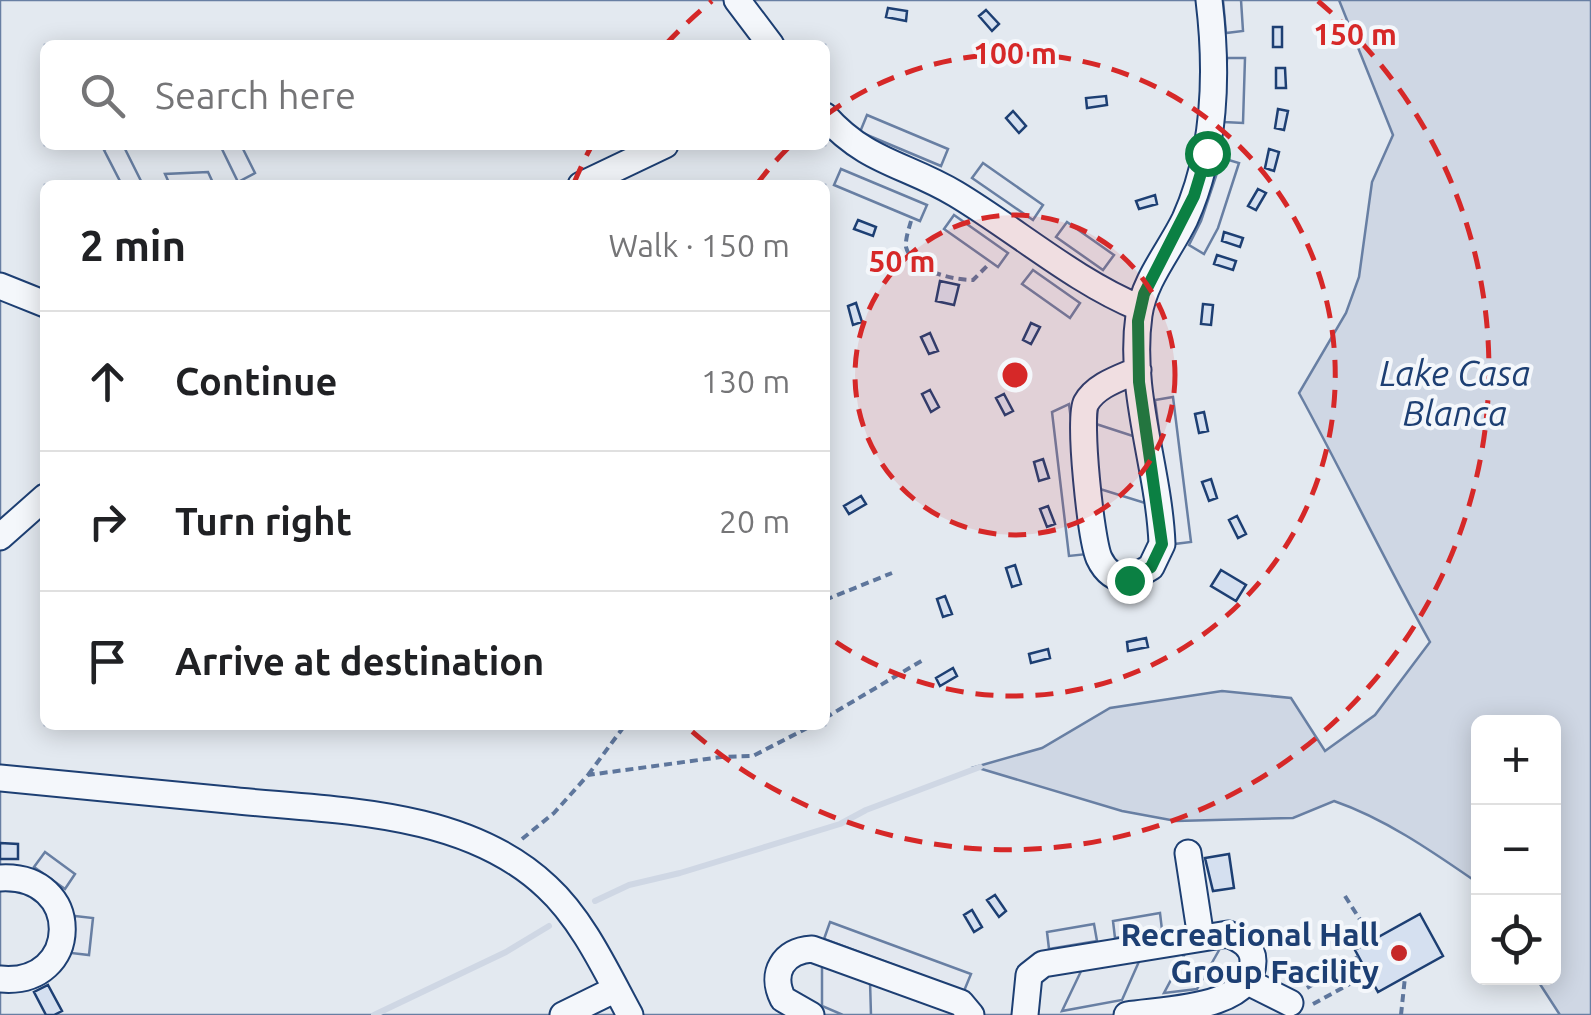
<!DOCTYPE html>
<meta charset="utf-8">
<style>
body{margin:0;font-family:Ubuntu,sans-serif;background:#f6f6f6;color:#202124}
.controls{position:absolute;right:30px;bottom:30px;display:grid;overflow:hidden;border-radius:15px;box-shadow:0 5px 25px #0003}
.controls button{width:90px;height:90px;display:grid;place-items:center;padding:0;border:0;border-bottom:2px solid #e0e0e0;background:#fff;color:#202124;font:50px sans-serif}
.stop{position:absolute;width:30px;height:30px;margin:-22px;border:8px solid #0b8043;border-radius:50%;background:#fff}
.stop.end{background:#0b8043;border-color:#fff;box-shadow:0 2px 10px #0008}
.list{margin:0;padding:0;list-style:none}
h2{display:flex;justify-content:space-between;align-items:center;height:130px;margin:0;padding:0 40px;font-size:42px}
h2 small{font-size:32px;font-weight:400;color:#757577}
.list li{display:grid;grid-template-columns:65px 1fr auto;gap:30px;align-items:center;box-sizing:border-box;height:140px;padding:0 40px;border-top:2px solid #e0e0e0}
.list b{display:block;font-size:38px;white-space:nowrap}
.list em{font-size:32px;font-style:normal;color:#757577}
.icon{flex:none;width:55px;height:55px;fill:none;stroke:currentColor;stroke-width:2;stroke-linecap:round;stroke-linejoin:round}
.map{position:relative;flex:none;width:1591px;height:1015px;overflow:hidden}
.search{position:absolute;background:#fff;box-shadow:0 5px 25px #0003;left:40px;top:40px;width:790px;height:110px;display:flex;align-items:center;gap:25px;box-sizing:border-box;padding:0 35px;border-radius:15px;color:#757577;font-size:38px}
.panel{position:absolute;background:#fff;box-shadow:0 5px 25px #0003;left:40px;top:180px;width:790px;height:550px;border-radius:15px}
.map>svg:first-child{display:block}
</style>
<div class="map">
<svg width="1591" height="1015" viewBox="0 0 1591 1015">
<rect width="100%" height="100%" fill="#f4f7fb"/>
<path fill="#e3e9f0" stroke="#687fa3" stroke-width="2.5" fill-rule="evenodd" d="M0,0h1591v1015h-1591zM45,45h780v100h-780zM45,185h780v540h-780zM1478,722h76v256h-76z"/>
<path fill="#e3e8f0" stroke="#687fa3" stroke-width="2.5" d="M1223,0h18l2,31 -17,2z
M1227,58h18l-2,65 -19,-1z
M867,115l81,34 -7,17 -81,-34z
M114,145h9l20,40h-21l-18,-35z
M220,145h21l14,28 -17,9z
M1222,158l17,5 -21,65 -14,26 -15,-9 12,-24z
M983,163l60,42 -10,15 -61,-42z
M841,169l86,36 -7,16 -86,-36z
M208,172l6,13h-44l-5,-11z
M954,215l54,38 -10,14 -54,-38z
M1067,222l47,33 -11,15 -47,-33z
M1033,270l47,33 -10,15 -48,-34z
M1173,397l18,145 -17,2 -19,-144z
M1069,404l19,150 -19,2 -17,-144z
M1093,423l43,14 9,66 -45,-14z
M45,852l30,22 -10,15 -31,-22z
M1160,913l2,17 -47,8 -2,-17z
M75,916l18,2 -4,37 -18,-2z
M830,922l141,52 -7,17 -140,-52z
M1094,924l3,17 -48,8 -2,-17z
M1222,945l-25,44 -33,4 23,-43z
M1141,957l-19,43 -60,11 21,-44z
M822,961l48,20 1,34h-28l-21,-9z"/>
<path fill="#cfd7e4" stroke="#687fa3" stroke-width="2.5" d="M1339,0h252v1015h-31l-24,-37h18v-256h-76v161c-45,-31 -92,-64 -144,-82l-41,17 -117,3 -54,-10 -147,-44 67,-19 68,-40 112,-17 69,7 34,53 50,-36 55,-73c-46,-82 -86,-167 -131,-249l47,-80 13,-36 13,-95 21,-47z"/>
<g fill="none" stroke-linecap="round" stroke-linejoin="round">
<path stroke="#cfd7e4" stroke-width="6" d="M595,901l34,-16 51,-12 160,-49 26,-14 114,-43
M374,1015l132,-63 43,-26"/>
</g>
<path fill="#d5e0f0" stroke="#1d3f73" stroke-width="2.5" d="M888,8l19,3 -1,10 -20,-4z
M986,10l13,14 -7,7 -13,-15z
M1273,27h9v20h-9z
M1276,68h9l1,20h-10z
M1106,96l1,9 -20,3 -1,-10z
M1278,109l10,2 -4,19 -9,-2z
M1013,111l13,15 -7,7 -13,-15z
M1269,149l10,3 -5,19 -9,-3z
M1258,189l8,4 -10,17 -8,-4z
M1155,195l2,9 -18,5 -3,-8z
M858,220l18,7 -3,9 -19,-7z
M1224,232l19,6 -3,9 -18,-6z
M1217,255l19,6 -3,9 -19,-6z
M940,281l19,4 -5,20 -18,-4z
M856,303l6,19 -9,3 -5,-19z
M1203,304l10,1 -2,20 -10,-1z
M1031,323l9,4 -9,17 -8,-4z
M930,333l8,18 -9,3 -8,-17z
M930,390l9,17 -8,5 -9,-18z
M1004,394l9,17 -8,4 -9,-17z
M1204,412l4,19 -9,2 -4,-19z
M1043,459l6,19 -10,3 -5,-19z
M1211,479l6,19 -8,3 -7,-19z
M861,496l5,8 -17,10 -5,-8z
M1048,506l7,18 -8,3 -7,-18z
M1237,516l9,18 -8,4 -9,-18z
M1015,565l6,19 -9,3 -6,-19z
M1221,570l25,15 -10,16 -25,-15z
M945,596l7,18 -9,3 -6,-18z
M1146,638l2,9 -20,4 -1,-9z
M1048,649l2,9 -19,5 -2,-9z
M953,668l4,8 -17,10 -4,-8z
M0,843l18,1v15h-18z
M1229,854l5,34 -21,3 -8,-33z
M995,895l11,16 -7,6 -12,-17z
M972,910l10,17 -8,5 -10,-17z
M1420,914l23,42 -65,36 -23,-42z
M48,985l14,26 -8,4h-8l-12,-23z"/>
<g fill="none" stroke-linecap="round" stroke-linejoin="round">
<g stroke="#1d3f73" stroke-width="29">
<path id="minor" d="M737,0l34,45
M825,116c42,47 81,48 131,78 60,36 120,88 184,114
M581,185l84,-40
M0,286l45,18
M1138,370c-18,8 -42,15 -52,33 -8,15 5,137 13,155 6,13 16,21 30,22l22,-13 11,-23c-3,-76 -34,-152 -23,-229 5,-35 31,-65 46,-96 31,-69 33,-145 24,-219
M0,537l45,-40
M0,778c76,7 152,15 228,22 106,11 237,9 319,87 36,33 60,86 83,128
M1188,853l13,85
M0,878c84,-5 82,109 0,101
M1246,981l44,22
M563,1015l53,-26
M811,1015l-28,-16c-13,-26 0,-48 29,-50l149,54 10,12
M1025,1015l4,-40 14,-11 185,-30c12,5 25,12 25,27 0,49 -91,48 -126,54"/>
</g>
<path stroke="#5e769c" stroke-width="4" stroke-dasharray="8 5" stroke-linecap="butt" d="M911,221c-2,7 -6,19 -5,26 6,24 47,33 67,33l14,-14
M825,600l67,-27
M825,718l98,-58
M588,775l37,-50
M522,839l32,-26 34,-38 133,-18 32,-1 60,-31
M1345,896l28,44
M1307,988l51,-31
M1313,1004l55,-30
M1401,1015l4,-38"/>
<use href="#minor" stroke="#f4f7fb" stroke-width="25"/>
</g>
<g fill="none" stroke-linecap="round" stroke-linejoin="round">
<path stroke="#0b8043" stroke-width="12" d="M1129,580l22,-13 11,-23 -23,-162 -1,-61 6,-27 50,-98 13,-43"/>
</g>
<circle cx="1015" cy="375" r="160" fill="#d62828" fill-opacity=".12"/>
<g fill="none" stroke="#d62828" stroke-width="5" stroke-dasharray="18 12">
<circle cx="1015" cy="375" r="160"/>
<path d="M757 184A321 321 0 0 1 790 146M826 115A321 321 0 1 1 826 635"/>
<path d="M574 183A481 481 0 0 1 592 145M666 44A481 481 0 0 1 712 1M1318 1A481 481 0 1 1 687 727"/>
</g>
<circle fill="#c62828" stroke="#f4f7fb" stroke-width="4" cx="1399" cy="953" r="10"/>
<g text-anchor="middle" stroke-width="8" stroke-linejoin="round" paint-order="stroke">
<g font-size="32" font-weight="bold" fill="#1d3f73" stroke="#f4f7fb" text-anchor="end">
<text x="1379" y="946">Recreational Hall<tspan x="1379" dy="37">Group Facility</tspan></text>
</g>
<g font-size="35" font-style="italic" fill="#1d3f73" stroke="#f4f7fb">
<text x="1455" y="386">Lake Casa<tspan x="1455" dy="40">Blanca</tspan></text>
</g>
</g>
<circle cx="1015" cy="375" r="15" fill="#d62828" stroke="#f4f7fb" stroke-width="5"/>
<g font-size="30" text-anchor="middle" font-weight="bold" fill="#d62828" stroke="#f4f7fb" stroke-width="8" stroke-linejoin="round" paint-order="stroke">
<text x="1355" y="45">150 m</text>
<text x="1015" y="64">100 m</text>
<text x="902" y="272">50 m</text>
</g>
</svg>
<div class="controls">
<button>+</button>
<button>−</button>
<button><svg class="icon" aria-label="locate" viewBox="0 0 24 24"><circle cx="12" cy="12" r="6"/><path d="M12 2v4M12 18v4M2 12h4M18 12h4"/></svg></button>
</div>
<div class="stop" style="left:1207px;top:153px"></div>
<div class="stop end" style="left:1129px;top:580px"></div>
<div class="search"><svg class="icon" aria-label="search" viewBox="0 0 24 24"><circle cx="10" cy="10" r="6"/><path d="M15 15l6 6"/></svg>Search here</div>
<section class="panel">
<h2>2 min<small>Walk · 150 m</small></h2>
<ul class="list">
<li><svg class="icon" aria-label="ahead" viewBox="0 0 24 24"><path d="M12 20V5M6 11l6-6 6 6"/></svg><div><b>Continue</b></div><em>130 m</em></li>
<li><svg class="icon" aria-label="right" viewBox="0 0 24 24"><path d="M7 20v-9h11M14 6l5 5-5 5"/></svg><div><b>Turn right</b></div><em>20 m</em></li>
<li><svg class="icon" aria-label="arrive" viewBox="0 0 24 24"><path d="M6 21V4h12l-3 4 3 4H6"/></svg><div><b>Arrive at destination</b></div></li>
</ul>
</section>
</div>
